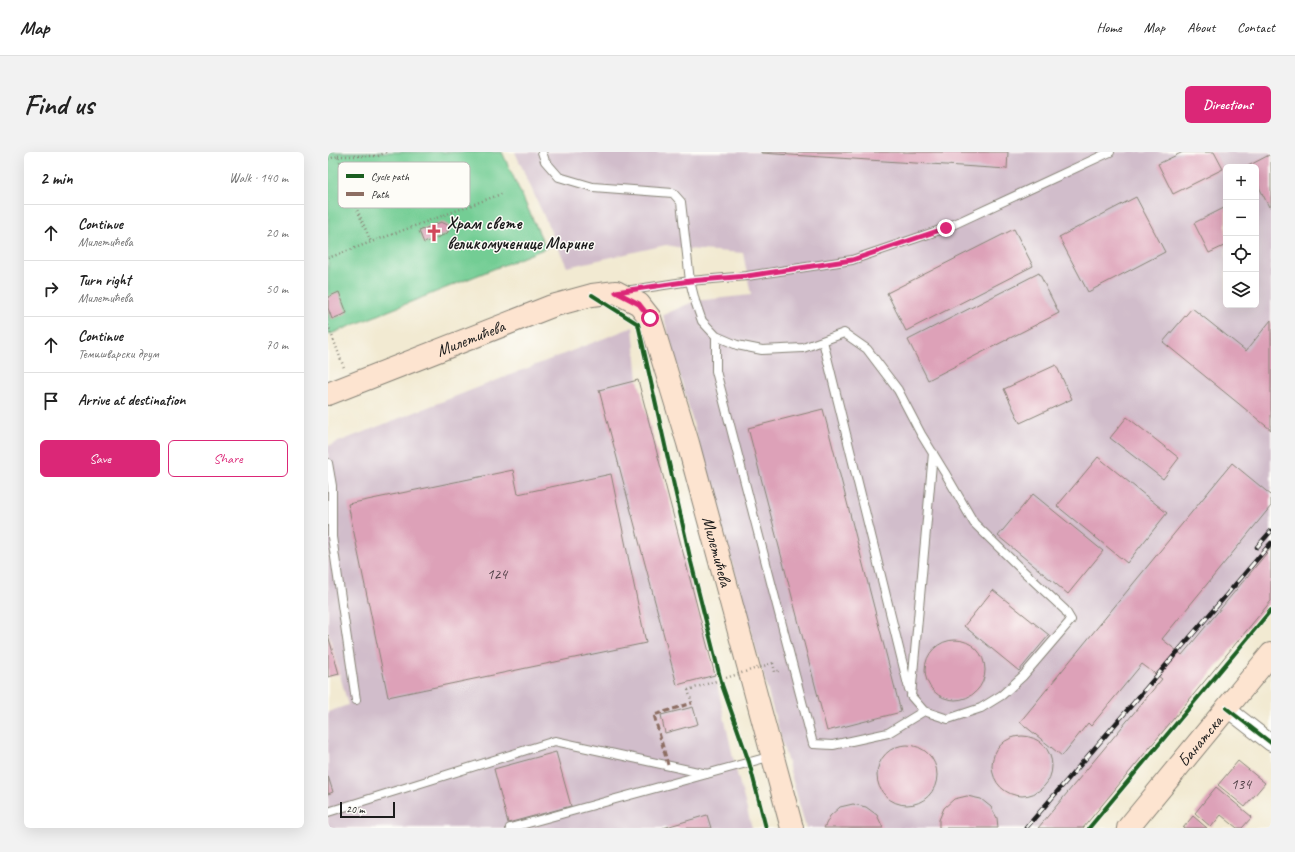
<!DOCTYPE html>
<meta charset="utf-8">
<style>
body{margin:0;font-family:Caveat,sans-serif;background:#f2f2f2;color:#222}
.controls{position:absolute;right:12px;top:12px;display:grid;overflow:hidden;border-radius:6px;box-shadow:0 4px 16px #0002}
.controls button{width:36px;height:36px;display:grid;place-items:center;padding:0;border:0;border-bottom:1px solid #e0e0e0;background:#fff;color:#222;font:20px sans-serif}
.scale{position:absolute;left:12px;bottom:10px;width:55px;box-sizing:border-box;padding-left:4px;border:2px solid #1c1c1c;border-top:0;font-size:11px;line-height:14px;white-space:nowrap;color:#1c1c1c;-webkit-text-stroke:3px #fdfcf7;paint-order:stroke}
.stop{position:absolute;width:12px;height:12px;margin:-9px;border:3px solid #db2777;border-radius:50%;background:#fff}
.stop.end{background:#db2777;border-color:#fff;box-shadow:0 1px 4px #0008}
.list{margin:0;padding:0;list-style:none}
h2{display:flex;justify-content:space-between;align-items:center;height:52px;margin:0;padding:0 16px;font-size:17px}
h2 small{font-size:13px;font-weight:400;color:#767676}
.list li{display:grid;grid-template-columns:26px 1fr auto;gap:12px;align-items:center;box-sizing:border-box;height:56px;padding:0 16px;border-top:1px solid #e0e0e0}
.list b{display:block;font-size:15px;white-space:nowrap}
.list p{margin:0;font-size:13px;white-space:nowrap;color:#767676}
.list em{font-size:13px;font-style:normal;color:#767676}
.actions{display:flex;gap:8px;padding:12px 16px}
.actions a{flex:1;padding:9px 0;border:1px solid #db2777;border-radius:6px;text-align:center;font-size:14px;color:#db2777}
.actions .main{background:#db2777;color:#fff}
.icon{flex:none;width:22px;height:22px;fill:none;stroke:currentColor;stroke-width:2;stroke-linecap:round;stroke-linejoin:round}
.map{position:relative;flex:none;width:943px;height:676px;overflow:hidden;border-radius:6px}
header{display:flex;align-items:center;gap:24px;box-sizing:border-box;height:56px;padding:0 20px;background:#fff;border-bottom:1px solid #e0e0e0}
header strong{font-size:19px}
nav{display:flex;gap:22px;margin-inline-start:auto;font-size:14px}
.intro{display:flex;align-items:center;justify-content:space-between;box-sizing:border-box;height:96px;padding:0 24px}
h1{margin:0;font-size:28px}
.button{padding:10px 18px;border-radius:6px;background:#db2777;color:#fff;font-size:14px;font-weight:700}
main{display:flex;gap:24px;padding:0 24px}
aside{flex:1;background:#fff;border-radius:6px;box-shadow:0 4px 16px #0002}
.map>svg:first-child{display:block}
</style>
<header>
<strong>Map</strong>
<nav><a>Home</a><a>Map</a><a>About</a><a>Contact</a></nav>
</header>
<div class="intro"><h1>Find us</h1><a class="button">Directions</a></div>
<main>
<aside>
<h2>2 min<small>Walk · 140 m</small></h2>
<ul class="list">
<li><svg class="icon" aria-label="ahead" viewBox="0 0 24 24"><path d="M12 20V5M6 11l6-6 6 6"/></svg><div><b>Continue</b><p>Милетићева</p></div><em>20 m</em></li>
<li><svg class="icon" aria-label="right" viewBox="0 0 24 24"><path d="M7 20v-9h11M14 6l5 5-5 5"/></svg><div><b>Turn right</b><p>Милетићева</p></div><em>50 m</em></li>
<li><svg class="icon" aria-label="ahead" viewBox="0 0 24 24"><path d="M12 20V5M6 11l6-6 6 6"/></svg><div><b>Continue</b><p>Темишварски друм</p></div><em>70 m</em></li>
<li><svg class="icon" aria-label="arrive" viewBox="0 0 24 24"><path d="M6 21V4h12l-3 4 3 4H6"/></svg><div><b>Arrive at destination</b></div></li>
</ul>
<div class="actions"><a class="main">Save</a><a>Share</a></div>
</aside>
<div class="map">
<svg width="943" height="676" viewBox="0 0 943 676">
<rect width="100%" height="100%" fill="#fdfcf7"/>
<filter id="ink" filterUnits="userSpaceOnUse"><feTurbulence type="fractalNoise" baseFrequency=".025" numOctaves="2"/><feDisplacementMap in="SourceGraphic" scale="8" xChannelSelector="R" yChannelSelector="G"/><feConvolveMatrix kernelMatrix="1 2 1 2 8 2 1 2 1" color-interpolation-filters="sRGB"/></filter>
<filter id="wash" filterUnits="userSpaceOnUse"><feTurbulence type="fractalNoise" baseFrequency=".012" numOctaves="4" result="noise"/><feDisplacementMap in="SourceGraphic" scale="16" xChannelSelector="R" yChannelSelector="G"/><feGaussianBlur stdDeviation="0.9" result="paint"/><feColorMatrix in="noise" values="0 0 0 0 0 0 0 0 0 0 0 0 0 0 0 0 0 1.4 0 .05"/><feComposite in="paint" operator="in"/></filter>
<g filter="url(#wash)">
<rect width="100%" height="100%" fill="#f2ead2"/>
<path fill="#d1bdcb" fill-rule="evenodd" d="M187,0h756v449l-188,227h-277l-143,-513 32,-14 56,-6 -8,-42 -56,-4 -21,-4 -99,22zM898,15h30v138h-30z
M305,175l5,53 77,295 20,91 17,62h-424v-116l20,-7 -20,-74v-185z"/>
<path fill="#73cd94" stroke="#487458" d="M0,0h174l44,96 -218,87z"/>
<g id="blocks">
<path fill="#dda1b8" d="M433,0h247l-1,17 -246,-16z
M855,0h31l9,17 -50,25 -15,-30z
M943,2v52l-2,1 -13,-26v-14h-7l-1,-1z
M808,45l29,55 -77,40 -29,-55z
M898,55v38l-17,8 -15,-30z
M113,70l7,3 1,3 -1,4 -2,2 -22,9 -5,-12z
M686,77l19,37 -127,65 -19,-38z
M711,121l20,40 -131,67 -20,-40z
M11,140l8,21 -15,6 -4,-11v-11z
M864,156l54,43 25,-31v110l-108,-88z
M728,213l16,34 -52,24 -16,-34z
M310,228l77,295 -38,10 -78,-295z
M495,257l78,303 -74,19 -79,-303z
M799,265l52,41 -16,21 -53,-41z
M770,305l69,56 -40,50 -70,-57z
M904,311l39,32v11l-109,133 20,16 89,-107v53l-188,227h-45l124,-149 -20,-15 -51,62 -3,-3 -26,33 -42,-34z
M185,318l5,24 93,-20 35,169 -258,54 -40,-193z
M705,342l70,57 -35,43 -70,-58z
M665,438l56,45 -30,36 -55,-45z
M0,483l11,39 -11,3z
M597 518a30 30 0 1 1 60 0a30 30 0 1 1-60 0Z
M365,555l5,17 -33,9 -4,-18z
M664 614a30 30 0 1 1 60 0a30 30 0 1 1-60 0Z
M549 623a30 30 0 1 1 60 0a30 30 0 1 1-60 0Z
M228,600l15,54 -63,17 -14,-54z
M910,609l27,22 -20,24 -27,-22z
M0,624l5,16 -5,2z
M888,635l36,30 -10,11h-5l-16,-13 -10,12 -16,-14z
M639,644l14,3 10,8 6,11 1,10h-59v-8l5,-12 10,-9z
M525,652l13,3 11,8 6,13h-59l6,-12 10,-9z
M379,663l4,13h-48z
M865,664l14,12h-24z"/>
</g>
</g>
<g filter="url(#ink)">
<use href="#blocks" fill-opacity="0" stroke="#878377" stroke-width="1"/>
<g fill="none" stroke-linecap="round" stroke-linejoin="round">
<g stroke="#878377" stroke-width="10">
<path id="service" d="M214,0l3,9 14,16 34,10 80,6 8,9 9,79 5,20 7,20 14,15 21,9 25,5 41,-2 41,-15 23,16 31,41 23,44 24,39 29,50 48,47 43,40 6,10 -48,56 -21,19 -21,13 -33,11 -24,-8 -13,-15 22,-243
M297,139l65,-10 57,-5 105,-16 94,-32 164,-76
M388,184v35l97,373 20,1 55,-12 36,-22
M495,189l86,348
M0,311l4,23v51l24,163
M0,660l227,-71 152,33
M182,676l262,-72"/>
</g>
<g stroke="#878377" stroke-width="18">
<path id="minor" d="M898,556l45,35"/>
</g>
<g stroke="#878377" stroke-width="24">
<g id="secondary">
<path id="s1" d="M0,242l224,-88 40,-11 24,-3 23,12 11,14 38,125 104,385"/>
<path id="s2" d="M800,676l143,-174"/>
</g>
</g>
<path stroke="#878377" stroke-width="2.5" stroke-dasharray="1 3" stroke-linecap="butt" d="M10,4h40l9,-4
M0,7l10,-3 12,37 21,49
M0,106l176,-65
M0,173l16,43
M445,511l2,9 6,-2
M360,538l4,13"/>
<use href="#service" stroke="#fff" stroke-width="8"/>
<use href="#minor" stroke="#fff" stroke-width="16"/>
<use href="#secondary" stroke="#fde4d0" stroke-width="22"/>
<g stroke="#1c1c1c" stroke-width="4.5">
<path id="rail" d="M929,395l14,-16
M698,676l245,-285"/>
</g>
<use href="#rail" stroke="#fdfcf7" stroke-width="3" stroke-dasharray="9" stroke-linecap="butt"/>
<path stroke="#878377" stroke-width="2.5" stroke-dasharray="1 3" stroke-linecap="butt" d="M360,538l85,-27"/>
<path stroke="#8d6e63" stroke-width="3" stroke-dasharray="6 3" stroke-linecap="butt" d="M340,613l-14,-50 38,-12"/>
<g stroke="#fdfcf7" stroke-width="6">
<path id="cycleway" d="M264,143l46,29 53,238 31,123 27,77 17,66
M898,556l45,35
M761,676l182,-218"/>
</g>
<use href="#cycleway" stroke="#1b5e20" stroke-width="4"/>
</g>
</g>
<g fill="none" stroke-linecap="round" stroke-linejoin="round" filter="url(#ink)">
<path stroke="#db2777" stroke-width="5" d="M322,166l-11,-14 -23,-12 74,-11 57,-5 105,-16 94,-32"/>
</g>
<defs>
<g id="church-bare" transform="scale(1.38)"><path d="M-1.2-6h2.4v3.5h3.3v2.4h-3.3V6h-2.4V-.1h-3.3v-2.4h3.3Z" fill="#d1495b" stroke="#fdfcf7" stroke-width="2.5" paint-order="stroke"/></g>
</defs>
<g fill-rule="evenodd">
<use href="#church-bare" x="106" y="81"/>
</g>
<g text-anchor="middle" stroke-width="3" stroke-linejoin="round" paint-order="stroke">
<g font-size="15" fill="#4c3d43">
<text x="169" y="427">124</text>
<text x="913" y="637">134</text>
</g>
<g font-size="17" font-weight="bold" fill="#1c1c1c" stroke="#fdfcf7" text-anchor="start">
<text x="119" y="77">Храм свете<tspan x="119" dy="20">великомученице Марине</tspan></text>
</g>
<g font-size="17" fill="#1c1c1c" stroke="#fdfcf7">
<text dy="6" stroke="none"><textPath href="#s1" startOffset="153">Милетићева</textPath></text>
<text dy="6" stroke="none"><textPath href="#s1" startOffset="593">Милетићева</textPath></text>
<text dy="6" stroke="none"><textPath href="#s2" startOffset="113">Банатска</textPath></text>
</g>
</g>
<rect x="10" y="10" width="132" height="46" rx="6" fill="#fdfcf7" stroke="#bab9b5" stroke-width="1"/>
<rect x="18" y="22" width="18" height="4" fill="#1b5e20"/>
<rect x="18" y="40" width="18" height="4" fill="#8d6e63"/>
<g font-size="11" fill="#1c1c1c">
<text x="43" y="28">Cycle path</text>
<text x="43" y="46">Path</text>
</g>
</svg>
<div class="controls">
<button>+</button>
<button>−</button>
<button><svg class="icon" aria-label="locate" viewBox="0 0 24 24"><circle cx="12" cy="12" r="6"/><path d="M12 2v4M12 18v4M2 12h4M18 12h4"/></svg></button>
<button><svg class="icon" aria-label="layers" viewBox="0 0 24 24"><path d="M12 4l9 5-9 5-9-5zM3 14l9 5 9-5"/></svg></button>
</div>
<div class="scale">20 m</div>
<div class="stop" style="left:322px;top:166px"></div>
<div class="stop end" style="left:618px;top:76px"></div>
</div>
</main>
